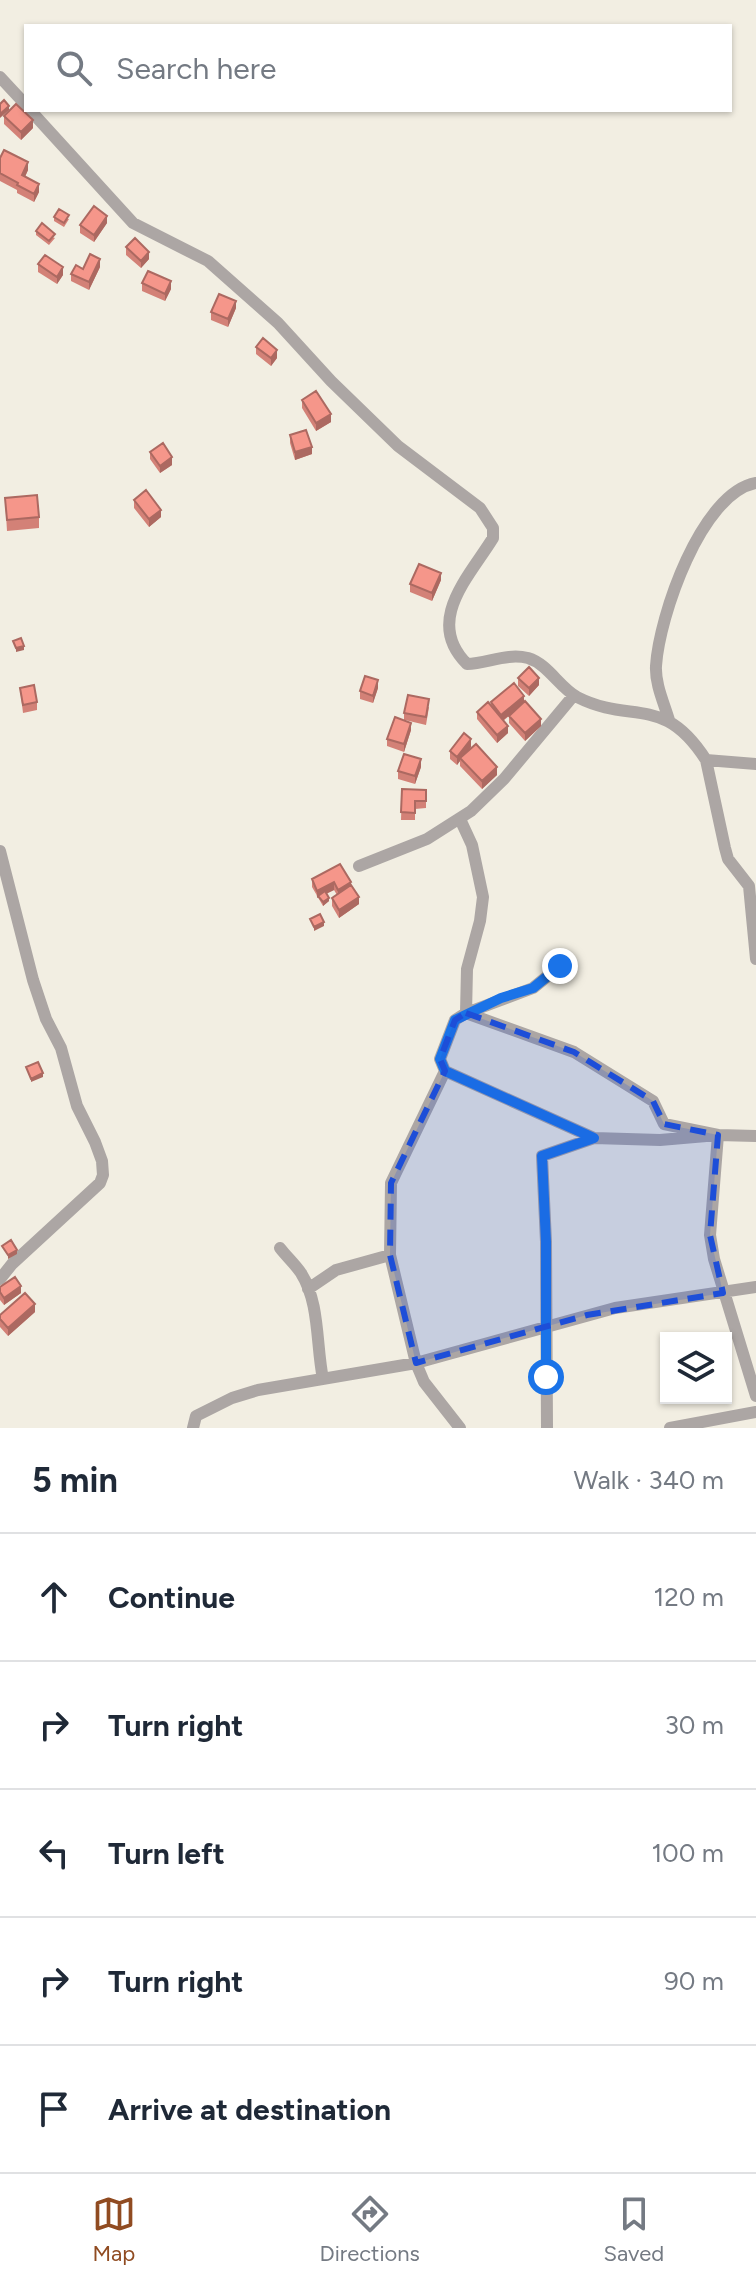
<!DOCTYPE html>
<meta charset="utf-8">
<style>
body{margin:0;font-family:Figtree,sans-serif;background:#f6f6f7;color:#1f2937}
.controls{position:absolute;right:24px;bottom:24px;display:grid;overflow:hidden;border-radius:0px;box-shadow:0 2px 6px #0004}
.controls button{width:72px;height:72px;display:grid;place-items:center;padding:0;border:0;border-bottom:2px solid #e0e1e3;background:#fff;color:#1f2937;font:40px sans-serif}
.stop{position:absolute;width:24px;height:24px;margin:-18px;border:6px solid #1a73e8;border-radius:50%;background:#fff}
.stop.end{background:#1a73e8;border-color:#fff;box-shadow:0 2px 8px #0008}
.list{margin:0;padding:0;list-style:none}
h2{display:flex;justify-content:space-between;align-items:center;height:104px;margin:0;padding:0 32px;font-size:34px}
h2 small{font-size:26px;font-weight:400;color:#747a83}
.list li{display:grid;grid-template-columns:52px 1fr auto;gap:24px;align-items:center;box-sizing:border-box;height:128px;padding:0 32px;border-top:2px solid #e0e1e3}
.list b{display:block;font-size:30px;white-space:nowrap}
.list em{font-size:26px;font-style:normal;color:#747a83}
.icon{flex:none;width:44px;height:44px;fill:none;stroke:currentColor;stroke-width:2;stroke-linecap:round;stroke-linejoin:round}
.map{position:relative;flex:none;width:756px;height:1428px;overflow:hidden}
.search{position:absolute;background:#fff;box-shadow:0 2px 6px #0004;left:24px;right:24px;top:24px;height:88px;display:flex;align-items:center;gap:20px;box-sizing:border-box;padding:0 28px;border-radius:0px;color:#747a83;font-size:30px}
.sheet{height:744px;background:#fff}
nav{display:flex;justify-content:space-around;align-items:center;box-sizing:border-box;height:112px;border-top:2px solid #e0e1e3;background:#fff;font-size:22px;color:#747a83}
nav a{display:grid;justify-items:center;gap:4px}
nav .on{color:#904b21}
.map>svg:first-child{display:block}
</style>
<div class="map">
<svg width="756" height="1428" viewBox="0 0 756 1428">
<rect width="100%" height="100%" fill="#f2eee2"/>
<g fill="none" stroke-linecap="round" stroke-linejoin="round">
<path stroke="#aca6a4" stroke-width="12" d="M0,77l26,28
M30,110l103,113 75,38 70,62 53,58 67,65 82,62 13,20v10c-24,39 -69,83 -26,126 21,-1 40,-11 61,-6 20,6 31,29 49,39 55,28 86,-4 129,63l19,88 3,11 21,27 7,73
M669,720c-5,-17 -14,-36 -13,-54 3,-49 45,-173 100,-183
M706,760l50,4
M460,819l12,26 11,52 -3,24 -13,48 -1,44 -11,7 -15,39 5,12 -54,112 -1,72 26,108 8,19 36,46
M0,851l33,129 13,39 15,29 16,58 18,36 7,19 1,14 -3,8 -88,81 -12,15
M359,866l68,-27 44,-28 33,-32 70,-84
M466,1013l108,39 79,49 11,23 54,11 -8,100 4,24 42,137
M466,1013l67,-25 27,-22
M445,1071l149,67 66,2 58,-5 38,1
M280,1248c6,8 15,16 21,25 19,30 15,72 22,106
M308,1289l28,-19 54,-15
M193,1428l3,-12 36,-18 26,-8 158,-27 199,-55 141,-21
M547,1428l-1,-186 -4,-86 52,-18
M670,1428l86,-16"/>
</g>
<path fill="#d38177" d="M4,116l29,12 -12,12 -17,-16z
M0,158l28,12 -3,7 14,15 -5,10 -17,-9v-3l-17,-9z
M54,217l15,2 -5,8 -10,-6z
M107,223l-13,19 -14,-9v-8z
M36,231l19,7 -6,7 -13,-10z
M126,247l23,12 -8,9 -15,-13z
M38,264l25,11 -6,9 -19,-12z
M100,267l-11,23 -18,-9v-7l12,-5z
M142,283l29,6 -6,12 -23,-10z
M236,308l-8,19 -17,-7v-8z
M256,347l21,11 -6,8 -15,-12z
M302,400l29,22 -15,9 -14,-23z
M290,435l22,19 -17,6 -5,-17z
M150,452l22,13 -12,8 -10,-14z
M5,498l34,19v11l-32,3z
M134,500l27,17 -12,10 -15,-19z
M441,580l-9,21 -22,-9v-8z
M518,678l21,7 -10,11 -11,-10z
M20,688l17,14v8l-14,3z
M378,688l-5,15 -13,-4v-8z
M491,702h33l17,24 -16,15 -16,-18v-7l-6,5 5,12 -11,10 -20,-24v-7l14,-6z
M429,707l-3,18 -21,-5 6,10 -7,22 -17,-6v-7l17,-19v-7z
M471,747l-3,4 29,24 -15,14 -22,-23v-5l-3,4 -7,-6v-8z
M421,767l-6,17 -17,-5v-8z
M402,789l24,1v18l-11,1v11h-14z
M312,879l39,6 8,19 -20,14 -7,-12v-8l5,-3 -3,-5 -8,4 3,7 -6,5 -11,-19z
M0,1287l21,6 -17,12 -4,-5z
M35,1312l-27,24 -8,-9v-12z"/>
<path fill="#ac6961" d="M9,106v4l-9,8v-4z
M33,120v8l-12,12v-8z
M28,162v8l-6,13v-8z
M39,184v8l-5,10v-8z
M107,216v7l-13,19v-7z
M149,252v7l-8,9v-7z
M100,259v8l-11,23v-8z
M63,267v8l-6,9v-7z
M171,281v8l-6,12v-7z
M236,301v7l-8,19v-8z
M277,350v8l-6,8v-8z
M331,414v8l-15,9v-8z
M312,447v7l-17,6v-8z
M172,457v8l-12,8v-7z
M161,510v7l-12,10v-8z
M441,573v7l-9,21v-8z
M24,646v4l-8,2v-4z
M539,678v7l-10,11v-8z
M378,680v8l-5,15v-7z
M524,696v7l-23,19v-7z
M541,719v7l-16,15v-8z
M411,723v7l-7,22v-8z
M508,726v7l-11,10v-8z
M471,739v8l-9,12 -2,-1v3l-3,4v-8z
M421,759v8l-6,17v-8z
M497,767v8l-15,14v-8z
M334,882v8l-17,8v-7z
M351,882v8l-13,8v-8z
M359,897v7l-20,14v-8z
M329,898v3l-6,5v-4z
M324,922v4l-10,5v-4z
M43,1073v4l-12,5v-3z
M17,1250v4l-9,5v-4z
M21,1286v7l-17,12v-7z
M35,1304v8l-27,24v-8z"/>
<path fill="#f5968a" stroke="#ac6961" stroke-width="2" d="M4,100l5,6 -9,8v-10z
M16,104l17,16 -12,12 -17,-16z
M4,150l24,12 -6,13 17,9 -5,10 -17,-9 1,-2 -18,-10v-15z
M94,206l13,10 -13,19 -14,-10z
M59,209l10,6 -5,8 -10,-6z
M42,223l13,11 -6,7 -13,-10z
M135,238l14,14 -8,9 -15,-14z
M90,254l10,5 -11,23 -18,-8 5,-9 7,4z
M45,255l18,12 -6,10 -19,-13z
M148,271l23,10 -6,13 -23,-11z
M219,294l17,7 -8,18 -17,-7z
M263,338l14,12 -6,8 -15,-11z
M316,391l15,23 -15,9 -14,-23z
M306,430l6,17 -17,5 -5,-17z
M163,443l9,14 -12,9 -10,-14z
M146,490l15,20 -12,9 -15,-19z
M37,495l2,22 -32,3 -2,-22z
M419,564l22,9 -9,20 -22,-9z
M21,638l3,8 -8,2 -3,-7z
M529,667l10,11 -10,10 -11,-10z
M365,676l13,4 -5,16 -13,-5z
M514,683l10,13 -23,19 -10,-13z
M34,685l3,17 -14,3 -3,-17z
M408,695l21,4 -3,18 -22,-4z
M525,701l16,18 -16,14 -16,-17z
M488,702l20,24 -11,9 -20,-23z
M395,717l16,6 -7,21 -17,-5z
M464,733l7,6 -14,18 -7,-6z
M476,744l21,23 -15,14 -22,-23z
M404,754l17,5 -6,17 -17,-5z
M402,789l24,1v11h-11v12l-14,-1z
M340,864l11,18 -13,8 -4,-8 -17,9 -5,-12z
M351,885l8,12 -20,13 -7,-12z
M325,891l4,7 -6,4 -5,-6z
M320,914l4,8 -10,5 -4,-8z
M38,1062l5,11 -12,6 -5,-12z
M11,1240l6,10 -9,5 -6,-9z
M15,1277l6,9 -17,12 -4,-6v-5z
M25,1293l10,11 -27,24 -8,-9v-4z"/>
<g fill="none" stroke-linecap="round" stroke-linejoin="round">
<path stroke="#1a73e8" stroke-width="10" d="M546,1377v-135l-4,-86 52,-18 -149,-67 -5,-12 15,-39 46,-22 32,-10 27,-22"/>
</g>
<path fill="#1d4ed8" fill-opacity="0.2" stroke="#1d4ed8" stroke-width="6" stroke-dasharray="16 10" stroke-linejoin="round" d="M466,1013l108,39 79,49 11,23 54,11 -8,100 13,58 -136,22 -171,48 -26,-108 1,-72 54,-112 -5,-12 15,-39z"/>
</svg>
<div class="controls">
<button><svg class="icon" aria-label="layers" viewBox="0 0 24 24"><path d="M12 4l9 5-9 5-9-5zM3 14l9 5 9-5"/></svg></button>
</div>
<div class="stop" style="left:546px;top:1377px"></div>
<div class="stop end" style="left:560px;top:966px"></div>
<div class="search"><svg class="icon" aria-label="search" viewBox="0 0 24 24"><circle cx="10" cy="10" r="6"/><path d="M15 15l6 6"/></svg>Search here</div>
</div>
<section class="sheet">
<h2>5 min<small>Walk · 340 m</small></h2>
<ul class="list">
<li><svg class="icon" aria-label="ahead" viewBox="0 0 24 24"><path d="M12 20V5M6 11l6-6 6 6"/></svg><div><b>Continue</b></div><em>120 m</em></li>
<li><svg class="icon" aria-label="right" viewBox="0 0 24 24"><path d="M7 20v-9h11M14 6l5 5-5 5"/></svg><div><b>Turn right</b></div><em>30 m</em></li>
<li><svg class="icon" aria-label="left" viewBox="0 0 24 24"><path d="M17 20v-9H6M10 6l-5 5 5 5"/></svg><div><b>Turn left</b></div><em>100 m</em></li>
<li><svg class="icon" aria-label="right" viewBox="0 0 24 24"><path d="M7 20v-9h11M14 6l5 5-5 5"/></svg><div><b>Turn right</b></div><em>90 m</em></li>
<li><svg class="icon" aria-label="arrive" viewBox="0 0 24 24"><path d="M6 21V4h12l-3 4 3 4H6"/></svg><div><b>Arrive at destination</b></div></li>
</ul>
</section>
<nav>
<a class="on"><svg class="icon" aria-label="map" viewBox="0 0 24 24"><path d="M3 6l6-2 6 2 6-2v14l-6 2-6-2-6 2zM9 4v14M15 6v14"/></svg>Map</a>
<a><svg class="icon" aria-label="directions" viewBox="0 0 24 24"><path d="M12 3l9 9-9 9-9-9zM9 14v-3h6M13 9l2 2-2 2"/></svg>Directions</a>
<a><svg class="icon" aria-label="saved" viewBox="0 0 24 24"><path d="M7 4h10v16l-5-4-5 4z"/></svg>Saved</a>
</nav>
